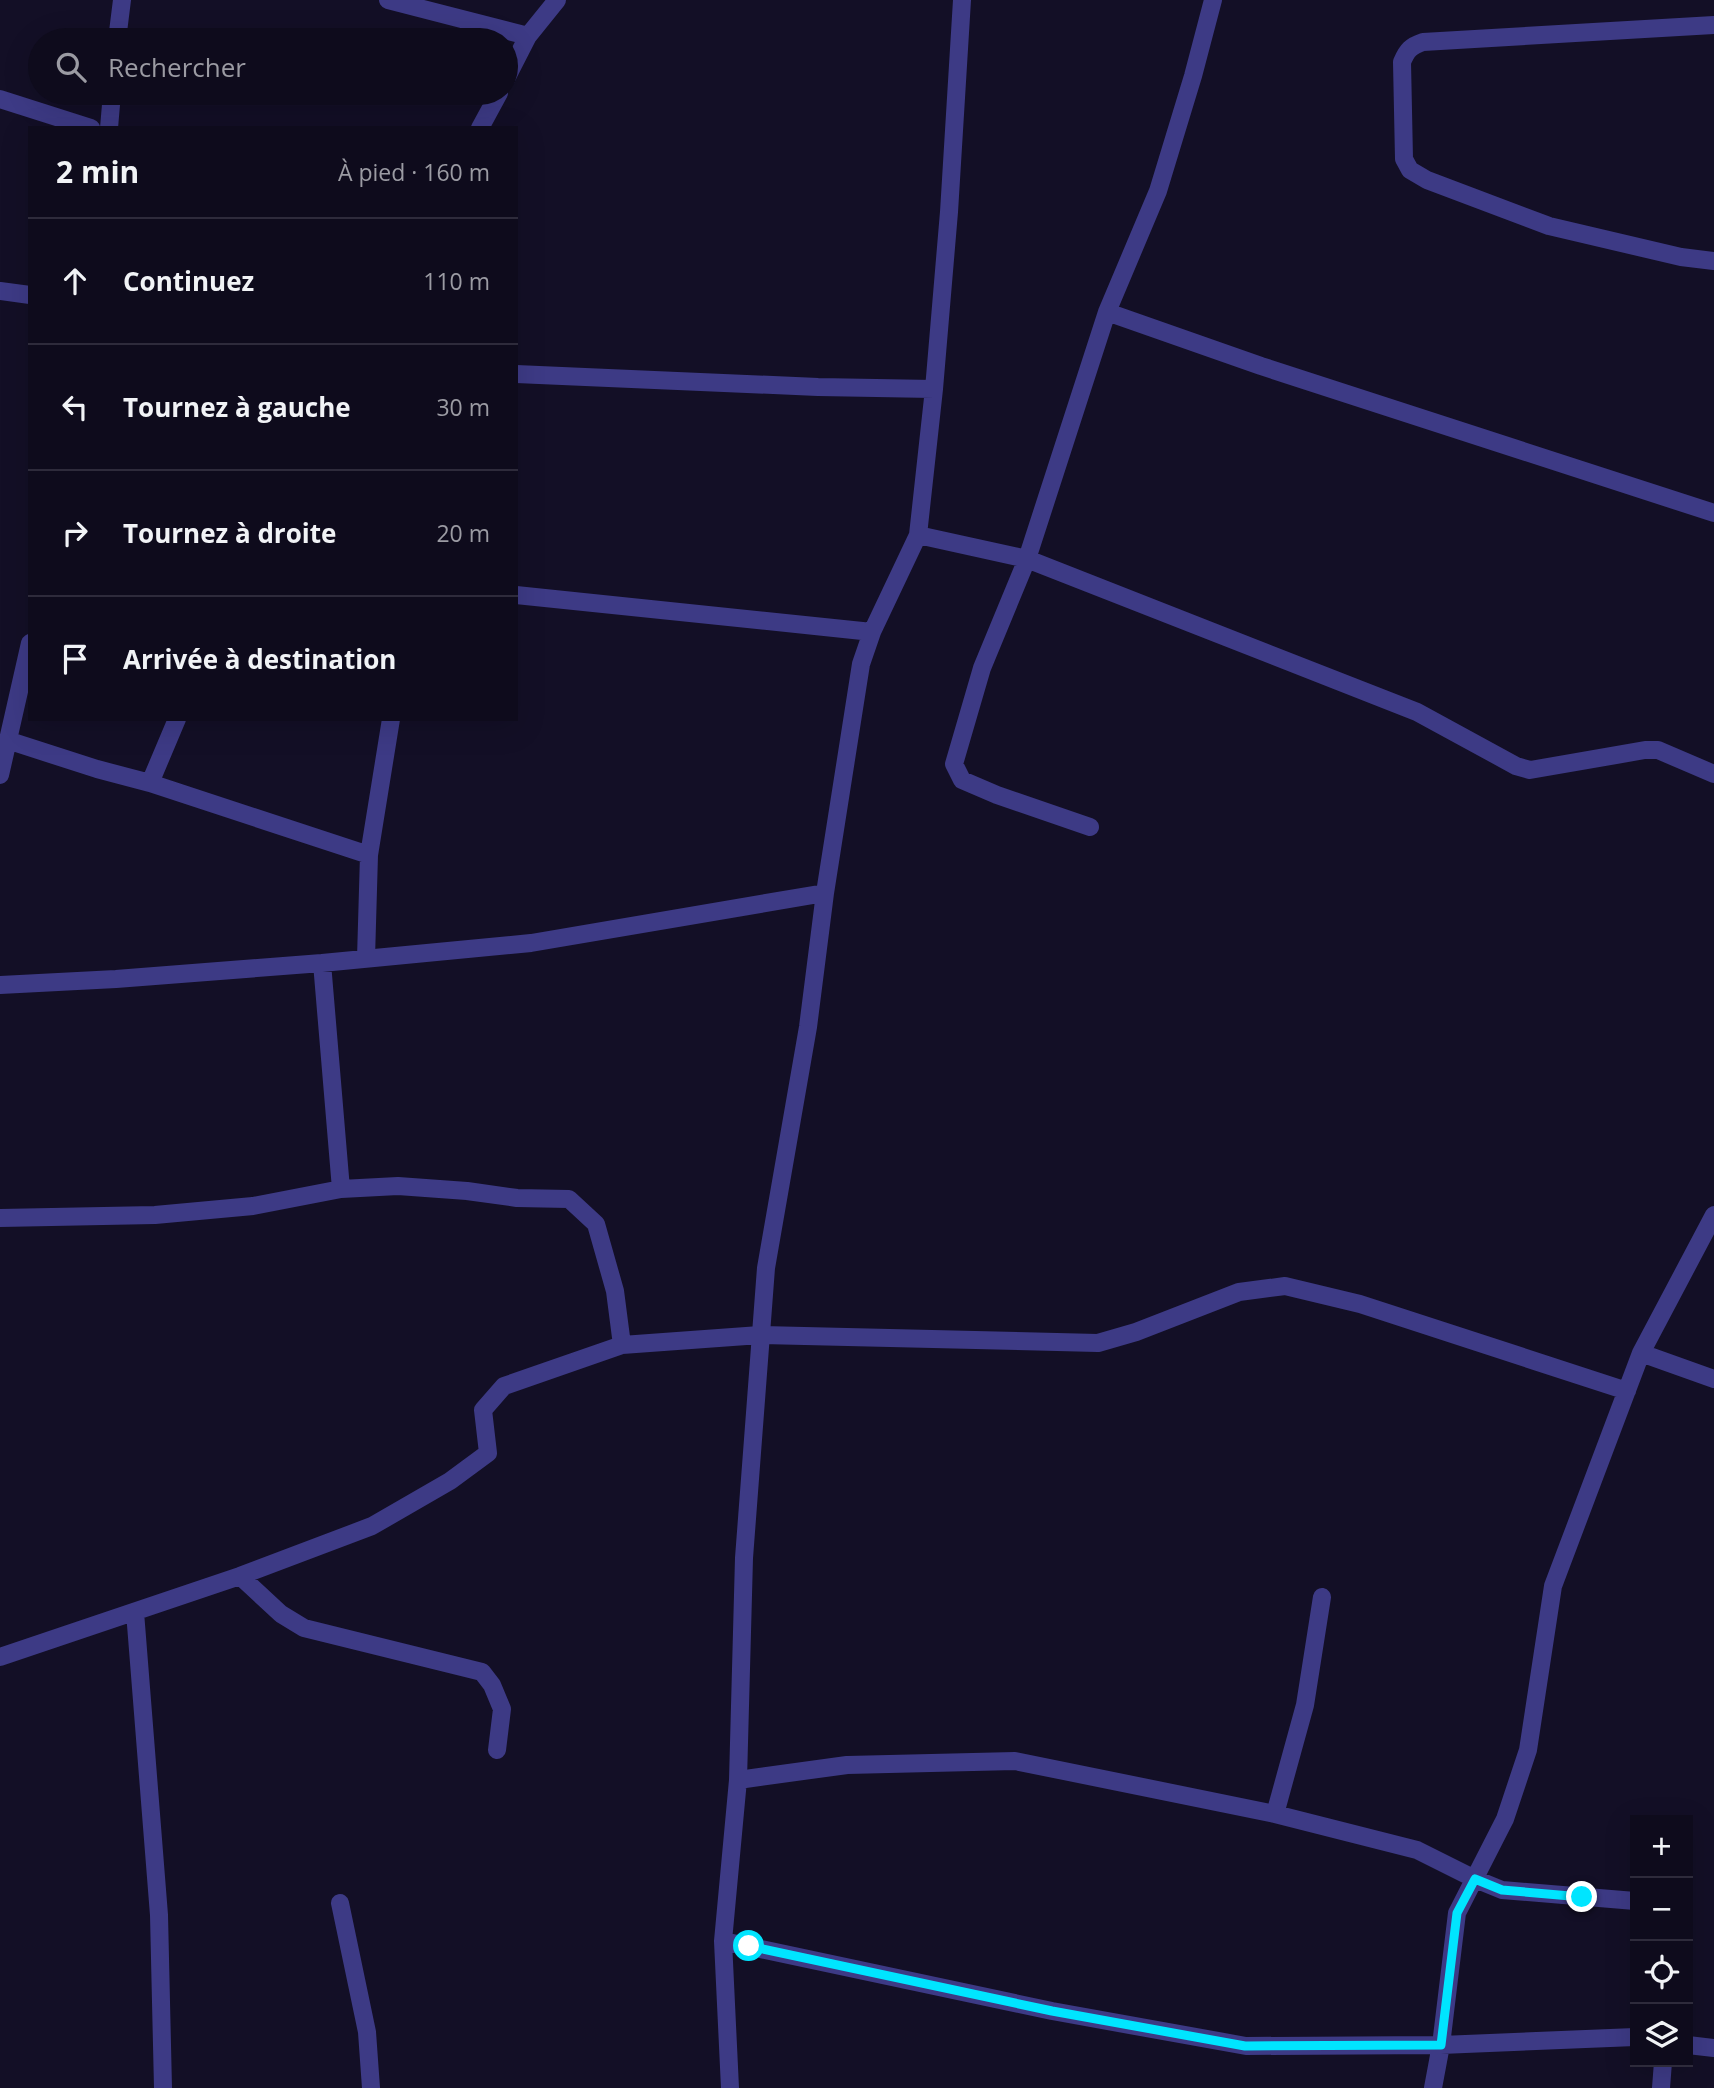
<!DOCTYPE html>
<html lang="fr">
<meta charset="utf-8">
<style>
body{margin:0;font-family:"Open Sans",sans-serif;background:#1c1929;color:#f1f3f6}
.controls{position:absolute;right:21px;bottom:21px;display:grid;overflow:hidden;border-radius:0px;box-shadow:0 7px 28px #0002}
.controls button{width:63px;height:63px;display:grid;place-items:center;padding:0;border:0;border-bottom:2px solid #2e2b3b;background:#0e0b1c;color:#f1f3f6;font:35px sans-serif}
.stop{position:absolute;width:21px;height:21px;margin:-16px;border:5px solid #00e5ff;border-radius:50%;background:#fff}
.stop.end{background:#00e5ff;border-color:#fff;box-shadow:0 2px 7px #0008}
.list{margin:0;padding:0;list-style:none}
h2{display:flex;justify-content:space-between;align-items:center;height:91px;margin:0;padding:0 28px;font-size:30px}
h2 small{font-size:23px;font-weight:400;color:#9b9ba3}
.list li{display:grid;grid-template-columns:46px 1fr auto;gap:21px;align-items:center;box-sizing:border-box;height:126px;padding:0 28px;border-top:2px solid #2e2b3b}
.list b{display:block;font-size:26px;white-space:nowrap}
.list em{font-size:23px;font-style:normal;color:#9b9ba3}
.icon{flex:none;width:38px;height:38px;fill:none;stroke:currentColor;stroke-width:2;stroke-linecap:round;stroke-linejoin:round}
.map{position:relative;flex:none;width:1714px;height:2088px;overflow:hidden}
.search{position:absolute;background:#0e0b1c;box-shadow:0 7px 28px #0002;left:28px;top:28px;width:490px;height:77px;display:flex;align-items:center;gap:18px;box-sizing:border-box;padding:0 24px;border-radius:38px;color:#9b9ba3;font-size:26px}
.panel{position:absolute;background:#0e0b1c;box-shadow:0 7px 28px #0002;left:28px;top:126px;width:490px;height:595px;border-radius:0px}
.map>svg:first-child{display:block}
</style>
<div class="map">
<svg width="1714" height="2088" viewBox="0 0 1714 2088">
<rect width="100%" height="100%" fill="#130f26"/>
<g fill="none" stroke-linecap="round" stroke-linejoin="round">
<path stroke="#3d3a85" stroke-width="18" d="M388,0l140,36
M1714,25l-291,17c-12,4 -16,8 -21,20l2,97 6,11 17,10 122,46 132,31 33,4
M117,40l5,-40
M506,79l22,-43 29,-36
M0,99l91,29
M109,128l3,-35
M480,128l19,-35
M0,291l30,4
M1107,312l154,54 453,147
M516,374l302,13 116,2
M918,535l109,24 390,153 99,54 14,4 115,-20h13l56,24
M516,595l356,37
M7,740l90,29 53,14 219,72
M0,775l30,-132
M150,783l27,-64
M1090,827l-93,-32 -35,-15 -8,-16 28,-96 45,-109 80,-247 51,-121 35,-115 20,-76
M366,958l3,-103 22,-136
M322,963l19,226
M0,985l116,-6 206,-16 209,-20 294,-50
M0,1218l155,-3 98,-9 88,-17 57,-3 69,5 50,7 52,1 27,25 19,67 7,54
M1641,1353l73,26
M240,1576l41,38 23,14 178,44 10,13 10,24 -5,41
M135,1612l24,303 4,173
M0,1657l240,-81 132,-50 78,-45 38,-28 -5,-43 21,-24 118,-41 138,-10 338,8 38,-11 103,-40 46,-6 75,18 267,87
M738,1780l109,-15 168,-4 260,53 142,36 58,29 27,11 133,11
M1275,1814l30,-109 17,-108
M340,1903l27,129 4,56
M723,1941l329,70 194,35 195,-1 194,-8
M1688,2045l26,3
M730,2088l-7,-147 15,-161 6,-222 22,-290 42,-241 17,-134 36,-229 11,-32 46,-97 16,-146 15,-177 13,-212
M1433,2088l8,-43 16,-132 48,-94 23,-69 25,-164 88,-233 73,-138
M1661,2088l2,-26"/>
</g>
<g fill="none" stroke-linecap="round" stroke-linejoin="round">
<path stroke="#00e5ff" stroke-width="9" d="M749,1946l303,65 193,35 196,-1 16,-132 18,-34 27,11 80,7"/>
</g>
</svg>
<div class="controls">
<button>+</button>
<button>−</button>
<button><svg class="icon" aria-label="locate" viewBox="0 0 24 24"><circle cx="12" cy="12" r="6"/><path d="M12 2v4M12 18v4M2 12h4M18 12h4"/></svg></button>
<button><svg class="icon" aria-label="layers" viewBox="0 0 24 24"><path d="M12 4l9 5-9 5-9-5zM3 14l9 5 9-5"/></svg></button>
</div>
<div class="stop" style="left:749px;top:1946px"></div>
<div class="stop end" style="left:1582px;top:1897px"></div>
<div class="search"><svg class="icon" aria-label="search" viewBox="0 0 24 24"><circle cx="10" cy="10" r="6"/><path d="M15 15l6 6"/></svg>Rechercher</div>
<section class="panel">
<h2>2 min<small>À pied · 160 m</small></h2>
<ul class="list">
<li><svg class="icon" aria-label="ahead" viewBox="0 0 24 24"><path d="M12 20V5M6 11l6-6 6 6"/></svg><div><b>Continuez</b></div><em>110 m</em></li>
<li><svg class="icon" aria-label="left" viewBox="0 0 24 24"><path d="M17 20v-9H6M10 6l-5 5 5 5"/></svg><div><b>Tournez à gauche</b></div><em>30 m</em></li>
<li><svg class="icon" aria-label="right" viewBox="0 0 24 24"><path d="M7 20v-9h11M14 6l5 5-5 5"/></svg><div><b>Tournez à droite</b></div><em>20 m</em></li>
<li><svg class="icon" aria-label="arrive" viewBox="0 0 24 24"><path d="M6 21V4h12l-3 4 3 4H6"/></svg><div><b>Arrivée à destination</b></div></li>
</ul>
</section>
</div>
